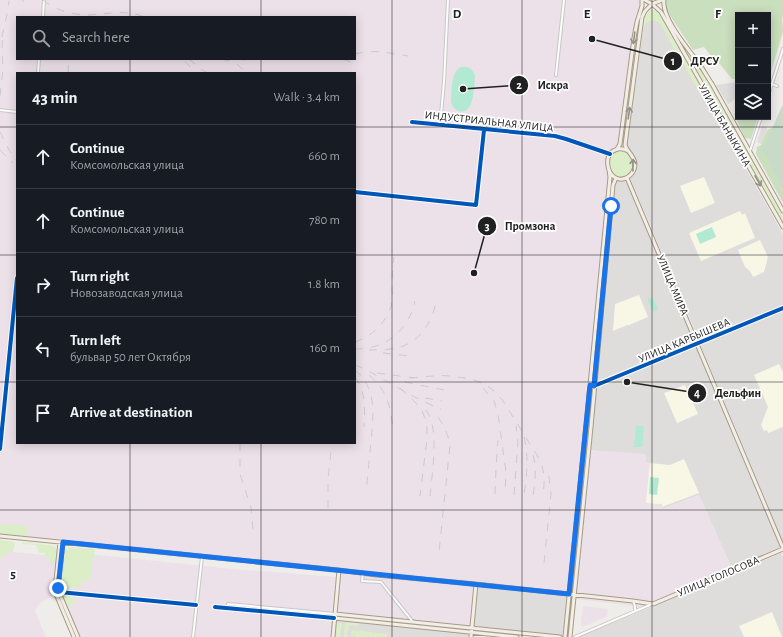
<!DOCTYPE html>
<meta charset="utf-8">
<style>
body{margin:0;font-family:"Alegreya Sans",sans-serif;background:#242831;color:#f1f3f6}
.controls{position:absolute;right:12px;top:12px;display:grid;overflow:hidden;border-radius:0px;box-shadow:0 2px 10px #0003}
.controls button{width:36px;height:36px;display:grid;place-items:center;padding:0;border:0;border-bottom:1px solid #363941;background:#171b24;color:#f1f3f6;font:20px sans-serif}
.stop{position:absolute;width:12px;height:12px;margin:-9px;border:3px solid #1a73e8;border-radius:50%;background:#fff}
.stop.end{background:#1a73e8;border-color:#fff;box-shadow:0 1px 4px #0008}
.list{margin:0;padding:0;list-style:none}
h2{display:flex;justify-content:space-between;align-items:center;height:52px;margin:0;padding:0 16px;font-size:17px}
h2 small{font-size:13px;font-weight:400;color:#9ea1a6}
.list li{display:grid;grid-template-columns:26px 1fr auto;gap:12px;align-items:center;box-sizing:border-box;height:64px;padding:0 16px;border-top:1px solid #363941}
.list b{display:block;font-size:15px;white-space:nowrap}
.list p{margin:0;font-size:13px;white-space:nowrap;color:#9ea1a6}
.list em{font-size:13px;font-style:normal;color:#9ea1a6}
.icon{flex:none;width:22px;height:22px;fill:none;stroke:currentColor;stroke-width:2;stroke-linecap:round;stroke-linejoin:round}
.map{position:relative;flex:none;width:783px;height:637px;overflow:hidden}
.search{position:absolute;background:#171b24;box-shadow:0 2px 10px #0003;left:16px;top:16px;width:340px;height:44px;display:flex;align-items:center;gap:10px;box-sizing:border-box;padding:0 14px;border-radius:0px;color:#9ea1a6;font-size:15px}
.panel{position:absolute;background:#171b24;box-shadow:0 2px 10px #0003;left:16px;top:72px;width:340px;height:372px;border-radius:0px}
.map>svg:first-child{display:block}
</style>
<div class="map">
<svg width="783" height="637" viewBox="0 0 783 637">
<rect width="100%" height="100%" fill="#efedea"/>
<path fill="#dedddb" d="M657,12l126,222v71l-84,35 -69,-162 5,-6 1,-6 -1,-7 -8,-14 18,-130z
M738,82v15l-10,7 -12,-19z
M762,126l5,2 -5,16 -5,-2z
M617,180h5l4,2 69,159 -100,41 19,-196z
M783,309v233l-83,-198z
M696,347l85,201 -49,21 -33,-74 -37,14 -16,-47 -56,-12 6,-62z
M781,553l2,4v80h-204z
M477,586l90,10 -4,40 -90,-10z
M335,620l135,12v5h-137z"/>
<path fill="#ede1e9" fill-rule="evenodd" d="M0,0h641v4l-4,18 -18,124 -9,8v17l-41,423 -569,-58zM17,17h338v42h-338zM17,73h338v370h-338z
M590,450l56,4v8l4,1 -4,40 16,1 1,5 36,-14 33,74 -82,39 -75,-9z
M0,551l57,5 -4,33 -1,7 -13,8 -4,7 11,26h-46z
M63,551l45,5 126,13 103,8 -6,60h-251l-19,-45 -1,-7z
M340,571l135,14 -4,42 -135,-14z
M583,606l25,3 -1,8 -25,10 -1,-3z"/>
<path fill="#f8f7e6" d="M704,177l11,26 -24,10 -11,-27z
M740,211l2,4 3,-2 10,25 -54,23 -12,-28z
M760,240l8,17 -4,15 -11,5 -3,-6 -5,-4 -7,-17z
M639,295l9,22 -19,8h-2l-14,6 2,-27z
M779,364l4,8v55l-15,6 -1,-3 -3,1 -3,-6 7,-18 -14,-32z
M685,385l13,29 -21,9 -13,-30z
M684,459l15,34 -37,14v-3l-16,-1 4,-40 20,2z
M772,612l10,25h-38l-5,-11z"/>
<path fill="#dceec7" d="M651,10c11,0 16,16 21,24l-4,3c-3,-5 -5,-11 -9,-14 -6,-6 -14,-1 -16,6 -1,3 -1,7 -1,10h-1l3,-22 2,-3z
M672,35c1,7 6,10 9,16l-2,2 -2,1 -9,-16z
M683,46l19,26 33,58 -1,3 -3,-1z
M682,55l2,1 15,27v3l-3,1 -17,-31z
M736,136l3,1 20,37 -3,2 -21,-36v-2z
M620,150c8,1 14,9 13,18 -1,4 -4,7 -8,9 -15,5 -24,-22 -5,-27z
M760,175l23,41v7l-1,-1 -26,-45z
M0,524l27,2 1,1 -2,9 -1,1 -25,-2z
M0,540l14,2 1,1 -2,9h-5l-8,7z
M22,542l33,4 2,5 -1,12h-5l-1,-1v-4h-5v-5h-6l-3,-8 -14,-1z
M69,547l25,2 1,2 -3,13v14l-12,5 2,5 -10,-1 -1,4 -9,-1v-2v2l-2,-1c-2,-10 1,-28 4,-37h1l-1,6 2,-8z
M66,594l57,6 1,1v1l-1,-1 -50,-5 2,8 -7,2 -1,-3v3h-1l-4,-10z
M345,621l13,2 2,3 -11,-1 -2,12h-3l1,-14h7l-7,-1z
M336,623h6l-2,14h-5z
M352,630l36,4 -1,3h-17l-2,-1 -2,1h-11v-2l-2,-1v3h-2z"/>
<path fill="#cadfbd" d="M666,0h117v15l-1,4 1,13 -15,50v-67h-30v64h-6l-13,-16 -12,3 -4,-5 8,-5 -7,-9 -11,3 -28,-42z
M738,110v7h20l-7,22 -6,-1 -11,-24z
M783,118v85l-27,-49 1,-7 4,-2 6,-15 5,-2z"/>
<path fill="#c7dbc8" d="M783,104v85l-20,-40z"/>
<path fill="#b2e9d2" d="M461,67c7,-1 12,2 14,9 -1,10 0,40 -17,35 -4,-2 -6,-5 -7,-9 1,-11 -1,-29 10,-35z
M712,227l4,10 -16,7 -4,-10z
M652,298h1l5,11 -4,3 -2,-1 -4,-10v-2z
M636,426h8l-2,21h-8z
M650,477l9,1 -2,17 -8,-1z"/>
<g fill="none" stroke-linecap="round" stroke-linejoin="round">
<g stroke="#c8c7c6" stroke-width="4">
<path id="minor" d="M43,17l1,-17
M38,73l1,-14
M556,75l8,-75
M772,84l5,2
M768,96l15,-47
M0,110l17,2
M412,122l143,14 11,3 44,15
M440,125l4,-43 4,-82
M750,151l11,-34
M355,192l121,13 8,-75
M590,385l4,1 5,-2 184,-76
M0,449l17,-171
M363,573l-1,8 19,1 32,40
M59,592l137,13
M633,601l2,5v5
M228,604l107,10
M215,607l119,11
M193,637l9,-80
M575,637l77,-33"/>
</g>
<g stroke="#a69b85" stroke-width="5">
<path id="major" d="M645,0l7,4 10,-4
M664,0c-3,18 26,51 36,65 4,6 8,13 12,19l71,127
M652,4l9,8 122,215
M617,149l3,-5 14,-106 3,-16 5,-16v-6
M628,151c-5,-3 -10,-3 -15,0 -8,5 -7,22 3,27 9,4 19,-4 19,-14 -1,-9 -8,-12 -10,-19l17,-128 3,-6 7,-7
M627,178l156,370
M0,536l339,34 37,5 100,9 157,17 20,3 130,-55
M60,542l-5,47 1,5 18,43
M63,542l-5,45 2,8 18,42
M335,614l225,23
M334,618l183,19
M333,637l6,-67
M471,637l5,-53
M565,637l25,-252 20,-208 -1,-7
M570,637l21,-210 22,-242 3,-7"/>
</g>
<use href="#minor" stroke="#fdfcfc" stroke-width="2"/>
<use href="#major" stroke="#f2ede6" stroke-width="3"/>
<path stroke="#cbcbcb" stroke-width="1" stroke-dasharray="8 8" stroke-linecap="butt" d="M43,0c13,11 31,15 47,15 18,-1 37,-6 54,2
M23,2v-2
M2,37l5,-23 2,-13
M355,54c22,-5 32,-1 53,2
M189,59l13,11 6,3
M209,59l18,2
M222,59l13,3 6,6 10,5
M238,59l16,2
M343,59l8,3 6,1
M185,61l10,12
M68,73l1,-14
M0,96l3,-27 -1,-20 1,-18
M0,132l9,18 8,11
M0,150l13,13
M355,342c16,-5 31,-19 36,-36 2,-7 1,-14 1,-21 0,-10 1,-19 2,-28
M355,349c30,1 54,-19 60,-48
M369,350c11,0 23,0 34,-4 19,-7 30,-26 33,-45
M383,353l27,3
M355,365c12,4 22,11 33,17 17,10 35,20 53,27
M355,370c23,19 18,46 16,73 -2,16 -3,33 -5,49
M377,373l37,5
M369,375c19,16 21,31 24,54
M355,377c11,15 10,33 9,50
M410,378c8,0 16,-2 25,-2 7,-1 15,0 22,1 20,2 33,7 46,24l34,54 5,11 2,9v10l-1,12
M405,382l39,8
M400,388l15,14 7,8 3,9 2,9v11l-7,57
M483,388l11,13 4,13 8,58 -1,20
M425,398l17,3
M426,410c14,18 6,63 4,86
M438,417c6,9 10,17 12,28l-11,107
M524,437c5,19 3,39 0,58
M240,443v31l11,34 2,22
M533,455c4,14 2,28 0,42
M495,494l1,-26 2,-28
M514,495l4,-53 -2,-16
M328,508v-30l4,-35
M544,563l7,-69 -2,-17 -3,-7"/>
<g stroke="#fff" stroke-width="6">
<path id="cycleway" d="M412,122l143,14 11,3 44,15
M355,192l121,13 8,-75
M590,385l4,1 5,-2 184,-76
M0,449l17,-171
M59,592l137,13
M215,607l119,11"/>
</g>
<use href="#cycleway" stroke="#0057b8" stroke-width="4"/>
</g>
<defs><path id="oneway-shaft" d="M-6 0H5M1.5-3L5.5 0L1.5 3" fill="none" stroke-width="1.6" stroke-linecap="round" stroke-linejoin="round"/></defs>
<g stroke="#94918d">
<use href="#oneway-shaft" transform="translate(634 38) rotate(98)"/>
<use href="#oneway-shaft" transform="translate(629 113) rotate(-82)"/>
<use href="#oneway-shaft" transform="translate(633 165) rotate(-89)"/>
<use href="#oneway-shaft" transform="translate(758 181) rotate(60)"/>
</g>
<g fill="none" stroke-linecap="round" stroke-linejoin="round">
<path stroke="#1a73e8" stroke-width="5" d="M58,588l5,-46 506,52 21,-209 4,1 17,-180"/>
</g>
<path fill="none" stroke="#212121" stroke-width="1" stroke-opacity="0.55" d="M130,0v17M261,0v17M392,0v637M522,0v637M652,0v637M130,59v14M261,59v14M0,127h17M355,127h428M0,255h17M355,255h428M0,382h17M355,382h428M130,443v194M261,443v194M0,510h783"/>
<g text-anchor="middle" stroke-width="3.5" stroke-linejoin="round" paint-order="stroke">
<g font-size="11" fill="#212121" stroke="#fff">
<text transform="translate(489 121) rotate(6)" y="4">ИНДУСТРИАЛЬНАЯ УЛИЦА</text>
<text transform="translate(725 125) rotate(60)" y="4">УЛИЦА БАНЫКИНА</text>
<text transform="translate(673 285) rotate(67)" y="4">УЛИЦА МИРА</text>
<text transform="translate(684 340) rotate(-23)" y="4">УЛИЦА КАРБЫШЕВА</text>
<text transform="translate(718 576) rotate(-23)" y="4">УЛИЦА ГОЛОСОВА</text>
</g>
</g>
<g font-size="13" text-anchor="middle" font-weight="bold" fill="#212121" stroke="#fff" stroke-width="3.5" stroke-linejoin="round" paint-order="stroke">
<text x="457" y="18">D</text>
<text x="587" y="18">E</text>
<text x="718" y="18">F</text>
<text x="13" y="578">5</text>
</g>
<path fill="none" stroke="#212121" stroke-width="1.5" d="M592 39L673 61M463 89L519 85M474 273L487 226M627 382L697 393"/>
<g fill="#212121" stroke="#fff" stroke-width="1.5">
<circle cx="592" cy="39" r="4"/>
<circle cx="463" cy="89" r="4"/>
<circle cx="474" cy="273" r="4"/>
<circle cx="627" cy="382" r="4"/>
<circle cx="673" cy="61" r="10"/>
<circle cx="519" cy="85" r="10"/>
<circle cx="487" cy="226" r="10"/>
<circle cx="697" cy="393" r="10"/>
</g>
<g font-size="12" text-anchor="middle" font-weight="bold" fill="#fff">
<text x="673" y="65">1</text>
<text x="519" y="89">2</text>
<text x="487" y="230">3</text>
<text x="697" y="397">4</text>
</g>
<g font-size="12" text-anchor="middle" font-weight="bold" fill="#212121" stroke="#fff" stroke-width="3.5" stroke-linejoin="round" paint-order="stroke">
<text x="705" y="65">ДРСУ</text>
<text x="553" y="89">Искра</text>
<text x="530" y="230">Промзона</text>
<text x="738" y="397">Дельфин</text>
</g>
</svg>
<div class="controls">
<button>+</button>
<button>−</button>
<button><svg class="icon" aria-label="layers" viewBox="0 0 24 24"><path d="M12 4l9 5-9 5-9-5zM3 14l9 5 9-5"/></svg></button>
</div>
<div class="stop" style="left:611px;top:206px"></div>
<div class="stop end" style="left:58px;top:588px"></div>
<div class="search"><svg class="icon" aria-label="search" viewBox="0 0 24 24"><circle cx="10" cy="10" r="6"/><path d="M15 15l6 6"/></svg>Search here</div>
<section class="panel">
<h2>43 min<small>Walk · 3.4 km</small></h2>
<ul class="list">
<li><svg class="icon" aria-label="ahead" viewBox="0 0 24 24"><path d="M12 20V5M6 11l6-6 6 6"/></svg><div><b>Continue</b><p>Комсомольская улица</p></div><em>660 m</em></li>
<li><svg class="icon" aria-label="ahead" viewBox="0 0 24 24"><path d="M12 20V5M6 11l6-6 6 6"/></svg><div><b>Continue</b><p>Комсомольская улица</p></div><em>780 m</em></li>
<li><svg class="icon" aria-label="right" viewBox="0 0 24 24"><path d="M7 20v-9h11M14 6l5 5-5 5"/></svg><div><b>Turn right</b><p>Новозаводская улица</p></div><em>1.8 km</em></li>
<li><svg class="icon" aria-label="left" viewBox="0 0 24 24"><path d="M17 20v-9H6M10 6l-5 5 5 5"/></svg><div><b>Turn left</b><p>бульвар 50 лет Октября</p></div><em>160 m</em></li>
<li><svg class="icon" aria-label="arrive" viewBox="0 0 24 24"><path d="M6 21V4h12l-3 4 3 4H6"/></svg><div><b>Arrive at destination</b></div></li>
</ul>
</section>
</div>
